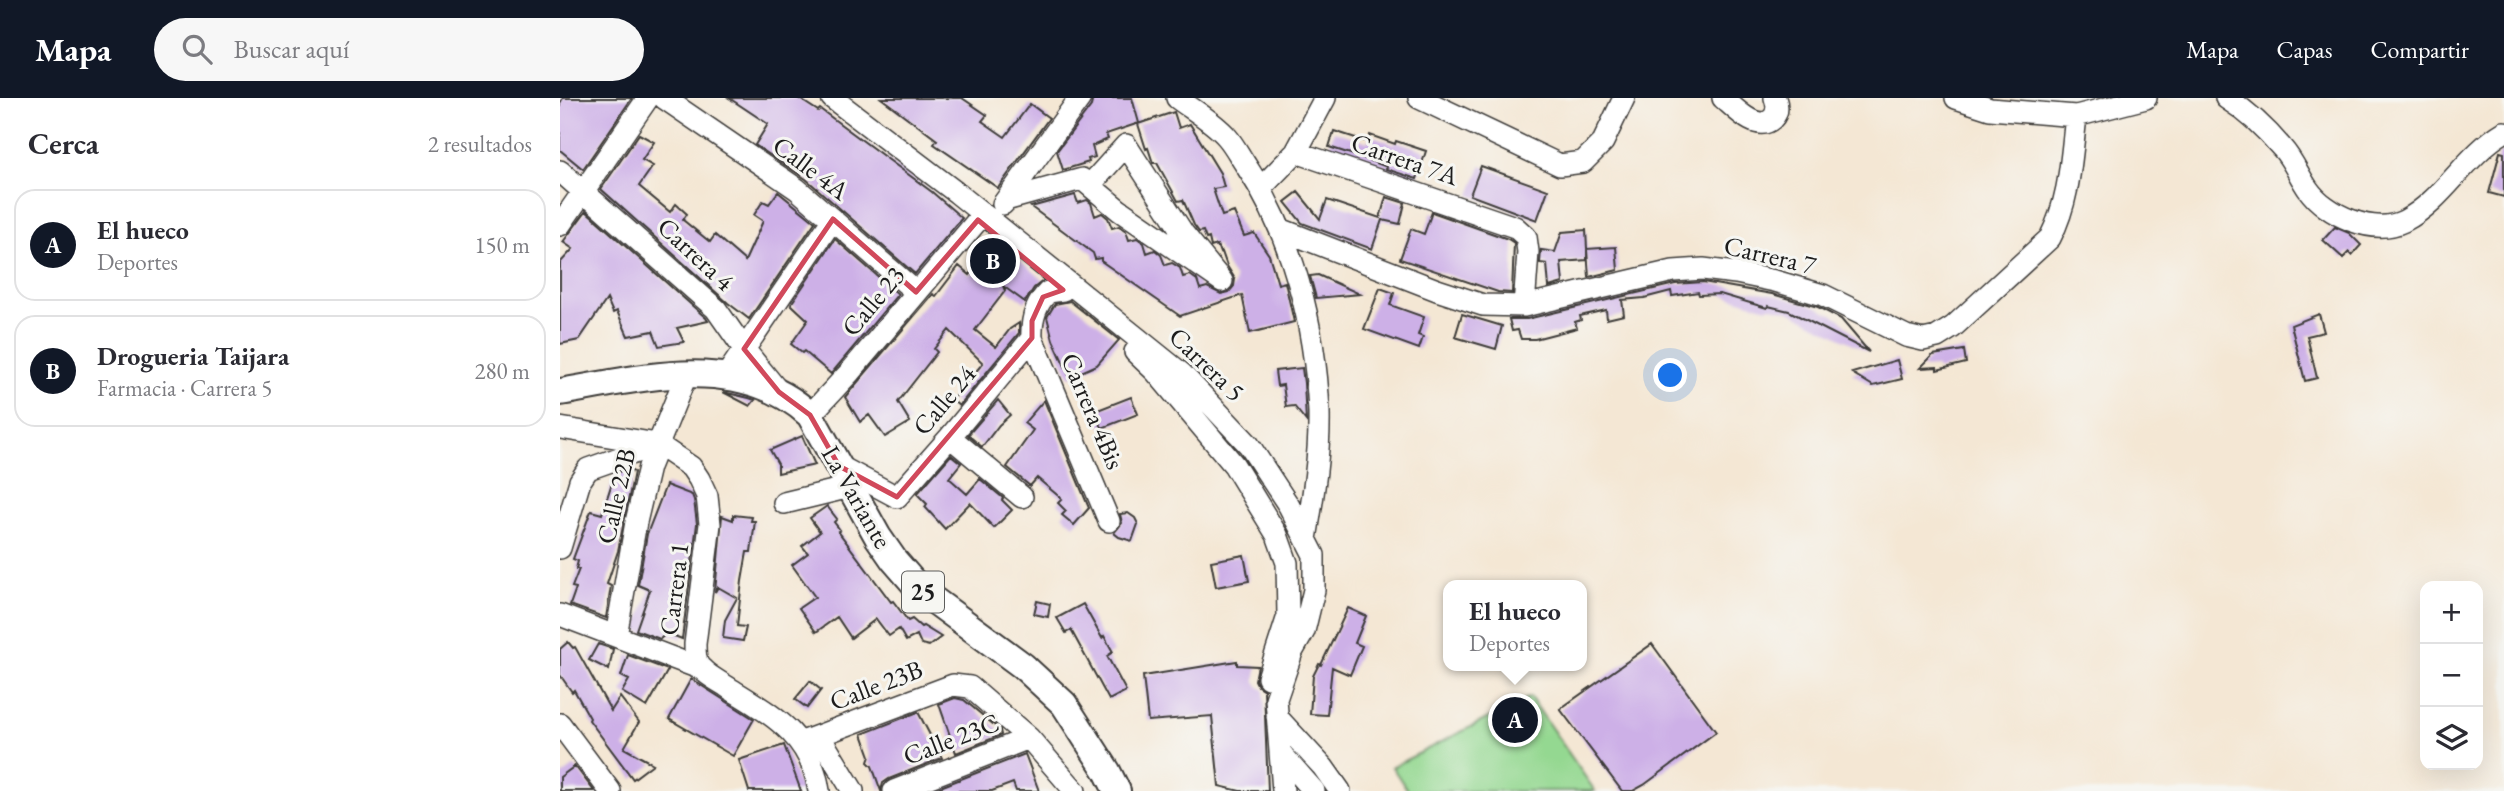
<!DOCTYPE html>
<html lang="es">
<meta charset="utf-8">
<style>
body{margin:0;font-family:"EB Garamond",serif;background:#f7f7f7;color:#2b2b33}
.controls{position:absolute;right:21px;bottom:21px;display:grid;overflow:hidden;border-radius:14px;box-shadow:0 7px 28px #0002}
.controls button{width:63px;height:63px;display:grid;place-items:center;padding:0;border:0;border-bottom:2px solid #e1e1e2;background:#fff;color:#2b2b33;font:35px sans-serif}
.you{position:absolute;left:1111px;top:278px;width:24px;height:24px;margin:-18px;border:5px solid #fff;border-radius:50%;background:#1a73e8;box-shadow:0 0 0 10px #1a73e833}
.badge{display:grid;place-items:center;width:46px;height:46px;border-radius:50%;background:#111827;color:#fff;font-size:23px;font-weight:700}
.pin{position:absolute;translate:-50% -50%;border:4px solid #fff;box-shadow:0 2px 7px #0006}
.popup{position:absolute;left:883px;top:482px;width:144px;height:91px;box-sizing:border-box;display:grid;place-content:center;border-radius:14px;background:#fff;filter:drop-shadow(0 2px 5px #0005);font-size:23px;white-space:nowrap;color:#7c7c81}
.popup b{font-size:26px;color:#2b2b33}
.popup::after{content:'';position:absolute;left:50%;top:100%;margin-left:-14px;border:14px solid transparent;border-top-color:#fff}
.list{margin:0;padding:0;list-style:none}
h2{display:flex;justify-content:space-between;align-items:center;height:91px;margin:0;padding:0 28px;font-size:30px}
h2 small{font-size:23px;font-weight:400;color:#7c7c81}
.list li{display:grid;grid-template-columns:46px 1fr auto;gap:21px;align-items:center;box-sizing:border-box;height:112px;margin:0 14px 14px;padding:0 14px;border:2px solid #e1e1e2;border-radius:21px}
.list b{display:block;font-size:26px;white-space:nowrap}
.list p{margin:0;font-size:23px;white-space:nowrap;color:#7c7c81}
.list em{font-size:23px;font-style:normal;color:#7c7c81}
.icon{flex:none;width:38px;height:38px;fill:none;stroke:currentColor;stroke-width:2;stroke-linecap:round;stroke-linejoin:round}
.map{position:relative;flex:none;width:1944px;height:693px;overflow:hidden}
header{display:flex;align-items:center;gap:42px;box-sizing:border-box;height:98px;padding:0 35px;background:#111827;color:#fff}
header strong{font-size:33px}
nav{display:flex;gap:38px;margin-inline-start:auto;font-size:24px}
.search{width:490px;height:63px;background:#f7f7f7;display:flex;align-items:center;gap:18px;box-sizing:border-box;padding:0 24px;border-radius:38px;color:#7c7c81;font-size:26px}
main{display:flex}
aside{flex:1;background:#fff}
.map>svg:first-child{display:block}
</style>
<header>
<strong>Mapa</strong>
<div class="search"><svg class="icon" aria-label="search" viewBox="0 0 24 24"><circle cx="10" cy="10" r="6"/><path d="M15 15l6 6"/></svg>Buscar aquí</div>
<nav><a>Mapa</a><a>Capas</a><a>Compartir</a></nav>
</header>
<main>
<aside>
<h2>Cerca<small>2 resultados</small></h2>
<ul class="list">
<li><span class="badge">A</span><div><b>El hueco</b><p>Deportes</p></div><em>150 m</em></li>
<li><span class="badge">B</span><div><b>Drogueria Taijara</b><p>Farmacia · Carrera 5</p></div><em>280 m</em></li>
</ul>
</aside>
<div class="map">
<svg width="1944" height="693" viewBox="0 0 1944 693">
<rect width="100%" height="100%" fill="#f6f6f2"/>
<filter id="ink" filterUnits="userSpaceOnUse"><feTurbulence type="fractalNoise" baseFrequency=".0143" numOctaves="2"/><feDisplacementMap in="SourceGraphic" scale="14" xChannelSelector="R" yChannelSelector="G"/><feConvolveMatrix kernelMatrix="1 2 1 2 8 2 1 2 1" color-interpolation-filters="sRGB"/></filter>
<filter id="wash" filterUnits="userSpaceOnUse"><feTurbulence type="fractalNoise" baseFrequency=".00686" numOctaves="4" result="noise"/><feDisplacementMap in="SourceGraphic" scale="28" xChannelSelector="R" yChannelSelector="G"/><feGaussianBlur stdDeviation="1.57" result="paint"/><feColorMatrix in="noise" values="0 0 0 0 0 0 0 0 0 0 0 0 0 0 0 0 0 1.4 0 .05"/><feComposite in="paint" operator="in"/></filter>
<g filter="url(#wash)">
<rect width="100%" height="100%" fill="#f4e7d4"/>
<path fill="#94d891" stroke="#587a56" stroke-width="2" d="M970,599l65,94h-187l-16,-24z"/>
<g id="blocks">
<path fill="#cdb0e7" d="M3,0h69l-49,71 -23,-19v-47z
M169,0h69l20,13 2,-2 112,83 30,26 -47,56 -109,-95 -51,-34 13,-21z
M321,0h81l25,17 -5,6 23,16 25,-33 19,14 -51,70 -64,-44 3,-4z
M533,0h39l7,25 -33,11 2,5 -16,7 3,11 -7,2 1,3 -26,8 -6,-19 34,-45z
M614,14l5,16 11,-4 30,49 4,14 -11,2 9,27 12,-4 10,24 10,-3 15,22 9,29 7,-2 9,40 -44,11 -8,-38 -62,21 -79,-55v-3l-6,1 -2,-6 -62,-46 44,-12 3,8 9,-3 4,3 4,13 7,-3 6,5 4,10 7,-2 7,5 3,9 8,-2 7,5 3,10 8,-3 6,5 4,10 7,-2 8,5 3,9 7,-2 7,5 3,9 7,-2 14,7 8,-2 5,-6 1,-7 -8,-13 -5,-14 -2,1 -3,-8 -6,2 -2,-9 -3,1 -3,-8 -4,1 -5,-7 -11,-25 -5,1 -21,-38h-4l-5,-15 -2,1 -8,-25z
M774,33l34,11 2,-7 25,9 1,-3 30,10 -9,28 -31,-10 1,-2 -24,-9 -34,-11z
M79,36l15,8 -12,18 11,6 -14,20 31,26 6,-8 11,10 -4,6 27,22 5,-7 30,26 18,-40 -9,-6 9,-14 6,3 9,-12 37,30 -66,97 -21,-16 -127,-114z
M1940,54l4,1v44l-15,-4z
M921,68l67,24 -11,30 -67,-25z
M738,94l22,27 7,-19 53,18 6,-21 19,6 -5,21 -18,-4 -10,29 -70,-26 -17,-21z
M26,113l120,107 2,3 -31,7 7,14 -25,4 -6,-15 -25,5 -11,-25 -4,2 -6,-14 -28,41 -19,4v-81l13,-14 -10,-7z
M872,114l76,27 6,4 -2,50 -14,-1 -98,-33 11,-30 13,5z
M1775,129l14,6 12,12 -9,10 -3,-3 -6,6 -20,-18z
M1026,132l1,19 29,-2 2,23 -29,7 -2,-27v10l-26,2 2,21 -14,4 -2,-23 -7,-1 1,-13 14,2 7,-20z
M275,141l63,55 -67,80 -27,-23 -2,2 -11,-9 17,-24 -17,-16z
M434,142l50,40 -10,8 -9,14 -22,-16 2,5 -30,39 21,17 14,-18 9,-6v10l-60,73 -7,-6 31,-37 -34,-33 -15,19 3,3 -39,50 12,20 -25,15 -16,-22 -9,7 -15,-25 88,-103 3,2 23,-30 11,9z
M758,177l42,19 -44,4 -6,-22z
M1143,184l69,12 46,13 23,12 28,33 -80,-41 -21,-5 -1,2 -47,-14 -21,1 -1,-3 -26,4 -1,-5 -27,7 -22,2 2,15 -17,4 -1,-9 -26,6 1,4 -6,2 2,6 -42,11h-14l-3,-9 -6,1 -3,-12h18l148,-35z
M820,190l14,5 -4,12 34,12 -6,18 5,2 -4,12 -55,-20z
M510,203l49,39 -22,25 -27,12 -17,-37 -6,-23 8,-13z
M902,216l40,12 -6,23 -41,-12z
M1759,216l5,18 -17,4 10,42 -12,3 -14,-56z
M1404,252l2,13 -29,7v-3l-17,1 13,-13z
M1337,262l5,19 -29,7 -21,-13z
M742,270l2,15 2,38 -12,-15 -8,1 -3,-22 -6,1 -2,-15z
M163,294l26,6 6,2 -5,6z
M571,299l7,17 -36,14 -7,-17z
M438,302l12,15 -11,10 -17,22 -14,-12z
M484,302l45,108 -15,17 -12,-10 4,-4 -8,-8 4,-4 -25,-21 -7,8 -23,-19 26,-37 -9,-7z
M242,338l13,29 -37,8v-9l-8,-14z
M391,357l10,8 -12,15 18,16 13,-15 23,19 -1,2 10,10 -18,18 -24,-25 -25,26 -20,-22 2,-3 -10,-10z
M67,371l7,3 -16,79 -11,33 4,2 -5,32 -36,-13 6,-17 -4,-1 7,-18h-3l2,-8 -5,-2 18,-48 11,3 13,-41z
M106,387l26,10 2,5 3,24 -15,115 -15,-6 -7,6 -24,-9 14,-40 -12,-5 9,-51z
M267,408l10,13 -3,3 6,8 -2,1 53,71 2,-1 15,20 4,-2 9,8 2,-1 18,11 -12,9 -8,-2 -4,-9 -11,6 -7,-12 -10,7 -13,-17 -25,19 -14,-21 -21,15 -17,-24 16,-11 -23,-32 16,-12 -6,-7 18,-14 -10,-14z
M568,415l7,5 3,6 -6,17 -13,-4 -5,-4 8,-10 -2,-9z
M173,417l19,2 -1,4h4l-4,31h-4l-5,29 -5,45 9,1 -3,14 -20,-3 2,-18 12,-22 -19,-11 -3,5 7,-76 11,4z
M684,457l5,26 -33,6 -5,-26z
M477,503l13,3 -2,13 -14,-3z
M523,506l19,34 2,-2 9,16 -6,4 19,35 -17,9 -38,-70 -5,3 -9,-15z
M788,510l18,8 -11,27 7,3 -12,29 -18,-8 -5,48 -17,-1 3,-38 6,-12 2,1z
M8,544l5,6 2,-1 36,64 9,-14 19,25 -15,26 29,16 -20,15 -44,-59 1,-2 -16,-28 -2,2 -12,-17v-26z
M38,546l15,5 -4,21 -20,-10z
M1092,546l64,88 -72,53 -11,6h-11l-62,-82z
M68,557l40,15 -21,37 -25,-15 7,-12 -8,-4z
M677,563v4l21,1 -3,14 3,6 6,4 4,101h-28l-21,-5 -7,-70 -64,5 -5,-45z
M131,581l63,40 -21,37 -64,-37z
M250,583l11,9 -14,18 -12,-9z
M395,600l9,2 36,30 1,5 -45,18 -17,-49z
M358,614l24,46 -53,21 -6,4 -2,8 -9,-25 -4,-4 2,-6 -8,-22z
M224,647l17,46h-52l-10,-31z
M465,656l14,37h-23l-3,-8 -21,8h-62z
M15,668l19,25h-34v-14z"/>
</g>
</g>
<g filter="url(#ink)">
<use href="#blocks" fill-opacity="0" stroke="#3c3a38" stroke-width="2"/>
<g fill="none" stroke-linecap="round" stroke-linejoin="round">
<g stroke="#3c3a38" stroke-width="24">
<path id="minor" d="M104,0l133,91 119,103
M272,0l125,95 225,181 67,71 40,61 25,49v35l-10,41 -12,21 -16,47 7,92
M617,0c16,12 37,24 50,39 7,8 12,18 18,27 48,72 70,161 74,248 1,42 -6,85 -13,127
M859,0l141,67 23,-3 20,-20 21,-44
M1163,0c11,9 33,35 49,21 6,-6 6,-13 3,-21
M1396,0l34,11 86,7 70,-18
M1666,0c21,13 40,31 56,50 11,12 17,28 26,41 18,26 65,47 96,32 40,-21 61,-66 100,-89
M736,54l219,75 11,10 2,15 -4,54
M0,73l156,138 28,40 35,43
M701,90l35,-36 29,-54
M446,102l76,-21 37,31 103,71 -39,-48 -57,-88 -36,40
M443,106l77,-106
M0,127l88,-127
M720,131l157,61 46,15 41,1 149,-35 30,-2 33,4 39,8 48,14 83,41 17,4 14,-3 16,-10 97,-89c20,-39 21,-79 26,-122
M503,192l-15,2c-13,13 -17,28 -16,46l77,183
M575,254l21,20 78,93 43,70 10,28 1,53 -20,62
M166,278l107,-157
M250,317l40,-43 128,-152
M0,330l97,16 34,23 8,12 8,17 3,28 -15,120c0,8 0,20 7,25 7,8 19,13 27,19 43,27 82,47 90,103
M390,339l72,60
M279,368l58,31 53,-60 82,-99
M224,405l66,-16
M0,450l20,-67 8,-12 68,-24
M0,517l139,53
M56,538l20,-114 13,-55 38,-94
M717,619l46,50 17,24
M0,626l50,67
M260,639l33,54
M242,644l151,-57 17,2 59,51 46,53
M720,654l34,39
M334,693l135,-53"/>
</g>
<g stroke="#3c3a38" stroke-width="30">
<path id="major" d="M0,294c83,-14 181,-41 250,23l68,122 16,23 26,30 103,76 41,38 43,67 10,20"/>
</g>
<use href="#minor" stroke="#fff" stroke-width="21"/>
<use href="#major" stroke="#fff" stroke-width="26"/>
</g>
</g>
<path fill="none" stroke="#d1495b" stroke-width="5" stroke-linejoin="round" d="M273,121l83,73 62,-72 85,70 -20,7 -11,24v17l-135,159 -58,-31 -29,-51 -31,-23 -35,-43z"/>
<g text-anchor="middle" stroke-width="6" stroke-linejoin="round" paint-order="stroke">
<rect fill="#f6f6f2" stroke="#5d5d5c" stroke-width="2" x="342" y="473.5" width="42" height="41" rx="5"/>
<g font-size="24" font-weight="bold" fill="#1c1c1c">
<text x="363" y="502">25</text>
</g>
<g font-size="26" fill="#1c1c1c" stroke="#f6f6f2">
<text transform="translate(845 61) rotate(19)" y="9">Carrera 7A</text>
<text transform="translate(251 70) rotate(37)" y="9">Calle 4A</text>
<text transform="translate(136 156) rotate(43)" y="9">Carrera 4</text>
<text transform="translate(1210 157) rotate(13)" y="9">Carrera 7</text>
<text transform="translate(313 203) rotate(-50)" y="9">Calle 23</text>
<text transform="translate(647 266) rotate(44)" y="9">Carrera 5</text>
<text transform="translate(384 302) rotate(-50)" y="9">Calle 24</text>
<text transform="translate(533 313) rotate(67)" y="9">Carrera 4Bis</text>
<text transform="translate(56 398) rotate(-77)" y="9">Calle 22B</text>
<text transform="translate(297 399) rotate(60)" y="9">La Variante</text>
<text transform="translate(114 491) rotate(-83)" y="9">Carrera 1</text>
<text transform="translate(316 587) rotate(-21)" y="9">Calle 23B</text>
<text transform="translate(391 641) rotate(-21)" y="9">Calle 23C</text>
</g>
</g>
</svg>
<div class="controls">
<button>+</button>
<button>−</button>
<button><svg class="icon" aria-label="layers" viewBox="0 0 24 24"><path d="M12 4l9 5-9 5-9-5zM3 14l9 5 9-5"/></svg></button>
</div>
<div class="you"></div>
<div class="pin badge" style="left:955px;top:622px">A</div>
<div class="popup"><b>El hueco</b>Deportes</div>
<div class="pin badge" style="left:433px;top:163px">B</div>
</div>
</main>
